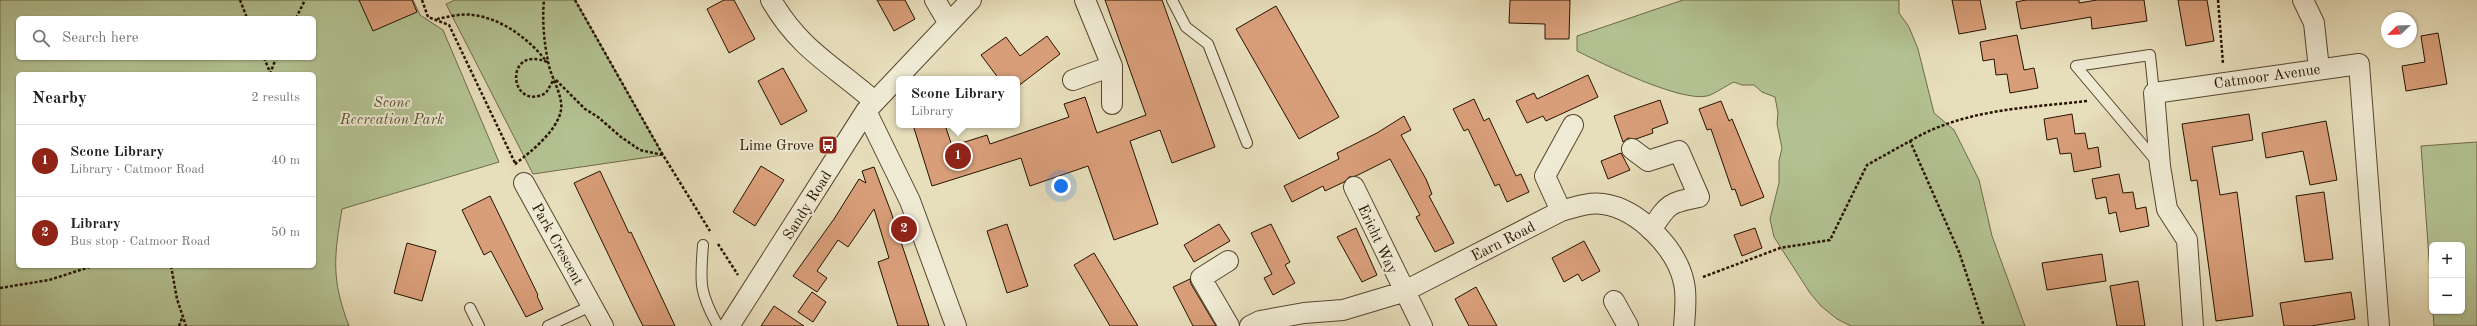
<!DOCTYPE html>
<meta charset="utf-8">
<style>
body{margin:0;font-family:"Old Standard TT",serif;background:#f6f6f6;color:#222}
.controls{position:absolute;right:12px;bottom:12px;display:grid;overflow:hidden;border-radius:6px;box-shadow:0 1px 3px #0004}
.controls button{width:36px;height:36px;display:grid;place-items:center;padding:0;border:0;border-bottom:1px solid #e0e0e0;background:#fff;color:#222;font:20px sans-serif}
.compass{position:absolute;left:2381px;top:12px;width:36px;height:36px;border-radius:50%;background:#fff;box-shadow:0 1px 3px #0004;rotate:247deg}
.you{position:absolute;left:1061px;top:186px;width:14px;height:14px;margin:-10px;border:3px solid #fff;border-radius:50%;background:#1a73e8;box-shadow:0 0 0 6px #1a73e833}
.badge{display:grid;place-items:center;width:26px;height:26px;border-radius:50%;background:#8f2418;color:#fff;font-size:13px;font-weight:700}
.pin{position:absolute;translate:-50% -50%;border:2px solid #fff;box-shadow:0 1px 4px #0006}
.popup{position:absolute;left:896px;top:76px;width:124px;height:52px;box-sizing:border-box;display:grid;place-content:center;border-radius:6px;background:#fff;filter:drop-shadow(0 1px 3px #0005);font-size:13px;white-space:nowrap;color:#767676}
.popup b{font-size:15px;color:#222}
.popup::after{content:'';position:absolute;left:50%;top:100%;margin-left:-8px;border:8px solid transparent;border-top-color:#fff}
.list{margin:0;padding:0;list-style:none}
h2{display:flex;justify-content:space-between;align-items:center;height:52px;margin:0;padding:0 16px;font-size:17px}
h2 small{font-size:13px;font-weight:400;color:#767676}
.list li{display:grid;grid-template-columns:26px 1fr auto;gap:12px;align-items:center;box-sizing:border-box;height:72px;padding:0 16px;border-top:1px solid #e0e0e0}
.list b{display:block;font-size:15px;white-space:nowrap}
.list p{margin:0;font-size:13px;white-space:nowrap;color:#767676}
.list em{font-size:13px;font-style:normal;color:#767676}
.icon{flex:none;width:22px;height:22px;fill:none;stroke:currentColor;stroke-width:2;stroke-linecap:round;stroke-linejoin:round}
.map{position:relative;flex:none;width:2477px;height:326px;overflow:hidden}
.search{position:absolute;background:#fff;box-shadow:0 1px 3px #0004;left:16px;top:16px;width:300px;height:44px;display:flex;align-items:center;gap:10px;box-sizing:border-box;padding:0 14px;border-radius:6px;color:#767676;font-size:15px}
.panel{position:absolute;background:#fff;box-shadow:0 1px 3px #0004;left:16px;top:72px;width:300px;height:196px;border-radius:6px}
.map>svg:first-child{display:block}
</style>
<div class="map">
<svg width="2477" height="326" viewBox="0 0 2477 326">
<rect width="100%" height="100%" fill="#e7debb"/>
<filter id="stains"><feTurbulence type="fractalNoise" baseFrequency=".005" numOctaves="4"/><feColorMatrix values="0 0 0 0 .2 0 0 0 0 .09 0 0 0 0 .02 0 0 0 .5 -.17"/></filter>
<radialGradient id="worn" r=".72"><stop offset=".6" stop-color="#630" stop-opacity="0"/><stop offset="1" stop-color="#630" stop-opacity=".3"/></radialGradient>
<path fill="#b3c292" stroke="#6d6a49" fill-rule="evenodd" d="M0,0h413l7,15 23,15 56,132 -157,47c-8,48 -11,70 7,117h-349zM18,18h296v40h-296zM18,74h296v192h-296z
M455,0h120l88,155 -130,19 -87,-170z
M1683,0h216v13l10,14 9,22 16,64 20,17 25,50 13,56 33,90h-174l-14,-7 -16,-13 -11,-13 -36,-56 -4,-18 9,-36v-22l3,-13 -5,-24 1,-11 -3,-16 -13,-5 -8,-7h-12l-8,-3c-9,4 -19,12 -27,14 -27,6 -104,-32 -130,-45v-15z
M2477,142v184h-43l-1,-15h29v-66h-30v56l-11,-155z"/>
<path fill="#d89e79" stroke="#271300" d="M359,0h53l5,12 -44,19z
M724,0h10l21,39 -26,14 -22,-44z
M877,0h28l10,19 -21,12z
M1105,0h57l53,147 -43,16 -12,-33 -30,11 28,83 -44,16 -26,-74 -58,20 -9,-28 -89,28 -19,-61h32l7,21 35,-11 3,9 79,-27 -5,-13 21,-7 12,36 49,-18z
M1510,0h60l-1,39h-24v-15l-36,-1z
M1952,0h28l6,29 -27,5z
M2026,0h53v3l18,-3h47l3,21 -55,8 -1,-12 -70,12 -5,-27z
M2178,0h29l7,41 -28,5z
M1276,6l63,111 -40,22 -63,-110z
M2438,33l9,51 -41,7 -4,-25 23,-4 -4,-26z
M2017,35l7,35 10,-2 4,20 -28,5 -3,-19 -11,1 -2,-16 -11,2 -3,-19z
M1047,36l13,18 -43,33v-8h-18l-18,-24 25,-18 14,19z
M783,68l24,43 -26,14 -23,-44z
M1588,75l10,22 -52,24 -3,-5 -16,7 -11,-22 18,-8 3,6z
M1474,99l10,22 5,-3 27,58 5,-2 8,18 -22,10 -8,-18 -4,2 -27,-57 -4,2 -11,-22z
M1660,100l8,23 -16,6 1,4 -17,6 -8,-1 -5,4 -9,-26z
M1721,101l8,20 3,-2 32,78 -23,9 -6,-17 -3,1 -21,-61 -4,1 -8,-21z
M2072,114l3,20 10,-1 3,16 10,-2 3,20 -27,5 -3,-19 -11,1 -3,-16 -10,2 -3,-21z
M2249,114l4,26 -41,7 8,48 17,-3 16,124 -37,5 -19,-141 -6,1 -9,-57z
M1404,116l7,14 -10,5 25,44 6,15 -3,2 25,47 -19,9 -19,-35 4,-2 -30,-56 -34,17 -7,1 -5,5 -19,9 -2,-5 -31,16 -8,-16 55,-27 -2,-6 40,-20z
M2326,121l11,59 -27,5 -7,-34 -37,7 -4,-25z
M1621,153l9,17 -22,9 -7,-18z
M761,166l23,14 -29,46 -22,-14z
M874,167l17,45 38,114h-31l-20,-64 11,-4 -15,-49 -26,38 -10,-7 -21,31 10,7 -10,14 -24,-16 41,-57 25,-40 7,4 -4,-12z
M600,171l29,62 2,-1 44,94h-32l-10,-20 -59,-123z
M2119,174l4,19 10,-1 3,17 10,-2 3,19 -29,6 -4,-20 -7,2 -3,-17 -10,2 -4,-20z
M2324,192l9,67 -28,3 -9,-66z
M490,196l48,99 -1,1 6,13 -17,8 -35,-66 -7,4 -22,-45z
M1007,224l21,62 -21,7 -20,-62z
M1219,224l11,17 -36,21 -10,-17z
M1271,224l19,38 -5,3 10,18 -22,12 -9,-17 8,-4 -21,-41z
M1356,228l21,47 -15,7 -25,-45z
M1755,228l7,20 -20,8 -8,-21z
M1584,241l16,30 -18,10 -4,-7 -14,8 -12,-24z
M407,243l29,8 -14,50 -28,-8z
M1094,253l44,73h-28l-36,-61z
M2102,254l4,27 -59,9 -5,-27z
M1190,279l1,5 25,42h-23l-20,-39z
M2138,281l7,45h-28l-7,-40z
M1476,287l21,39h-28l-14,-27z
M812,292l14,10 -13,20 -15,-10z
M2351,292l4,27 -44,7h-27l-4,-23z
M774,306l30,20h-43z"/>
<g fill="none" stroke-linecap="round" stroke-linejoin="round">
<g stroke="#57462f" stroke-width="12">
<path id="lane" d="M1172,0l14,27 22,17 39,99
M2154,93l-4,-38 -74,11 82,97
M703,245c-3,38 -4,47 15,81
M470,308l9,18
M548,326l45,-21"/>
</g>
<g stroke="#57462f" stroke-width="22">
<path id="street" d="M771,0c29,50 62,65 103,101
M935,0l13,22
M1085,0l27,66v38
M2303,0l11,23 5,46
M1073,80l39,-14
M866,111l44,90 46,125
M1632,149l16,12 31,-10 20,46c-31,6 -31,7 -48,33
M524,183l79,143
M1354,187l68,139
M1561,211l-16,-35 28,-51
M1228,261l-27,17 28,48
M1614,301l14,25
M729,326l137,-215 105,-111
M1250,326l10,-5 44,-8 39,-3 60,-18 158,-81c14,-4 28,-9 42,-7 36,5 74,45 81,79 3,14 1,30 0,43
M2193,326l-6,-86 -20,-31 -7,-43 -6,-73 205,-29 20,262"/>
</g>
<path stroke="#271300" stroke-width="2.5" stroke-dasharray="3 2" stroke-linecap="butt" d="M240,0l7,18
M422,0l6,17 21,8 67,140
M575,0l88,155 47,76
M2218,0l5,64
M296,18l9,-18
M437,19c11,-2 25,-6 36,-4 30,4 56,24 74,47
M264,58l6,14
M547,62c-44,-18 -38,51 -1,31l8,-14
M270,74l6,-16
M556,80l29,29 13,8 23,20 19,13 23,5
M1910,141c54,-32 116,-33 177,-40
M515,164c17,-13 50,-39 46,-62 -2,-14 -11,-27 -13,-41 -4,-19 -6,-41 -4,-61
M718,244l20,31
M171,266l6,33 9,27
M1703,277l77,-29 50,-8 37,-75 43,-24 49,111 25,74
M0,288l49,-8 44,-14
M179,326l3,-8"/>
<use href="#lane" stroke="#efead3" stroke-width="10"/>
<use href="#street" stroke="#efead3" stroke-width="20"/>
</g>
<defs>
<g id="bus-square" transform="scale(1)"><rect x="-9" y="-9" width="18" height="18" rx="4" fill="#8f2418" stroke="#efead3"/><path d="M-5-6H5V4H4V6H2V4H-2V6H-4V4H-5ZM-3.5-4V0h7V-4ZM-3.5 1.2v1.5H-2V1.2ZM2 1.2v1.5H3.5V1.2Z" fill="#fff"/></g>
</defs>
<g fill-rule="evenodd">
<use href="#bus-square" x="828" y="145"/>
</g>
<g text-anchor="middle" stroke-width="4" stroke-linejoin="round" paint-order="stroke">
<g font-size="15" fill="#271300" stroke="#efead3">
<text transform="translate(2267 76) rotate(-8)" y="5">Catmoor Avenue</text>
<text transform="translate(807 205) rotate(-58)" y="5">Sandy Road</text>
<text transform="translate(1378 239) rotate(65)" y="5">Ericht Way</text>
<text transform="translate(1503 241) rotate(-27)" y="5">Earn Road</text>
<text transform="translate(558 244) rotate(61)" y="5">Park Crescent</text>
</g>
<g font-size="15" font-style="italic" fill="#585033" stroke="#efead3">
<text x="392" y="107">Scone<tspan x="392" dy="17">Recreation Park</tspan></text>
</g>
<g font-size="15" fill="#271300" stroke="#efead3" text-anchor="end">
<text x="814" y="150">Lime Grove</text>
</g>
</g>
<rect width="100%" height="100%" filter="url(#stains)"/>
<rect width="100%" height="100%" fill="url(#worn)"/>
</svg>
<div class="controls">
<button>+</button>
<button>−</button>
</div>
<svg class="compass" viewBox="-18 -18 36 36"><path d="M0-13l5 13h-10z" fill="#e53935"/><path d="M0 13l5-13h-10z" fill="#767676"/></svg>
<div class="you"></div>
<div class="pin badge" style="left:958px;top:156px">1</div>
<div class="popup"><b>Scone Library</b>Library</div>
<div class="pin badge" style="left:904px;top:229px">2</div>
<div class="search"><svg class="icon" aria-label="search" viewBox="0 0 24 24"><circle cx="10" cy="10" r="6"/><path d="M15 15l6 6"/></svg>Search here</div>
<section class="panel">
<h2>Nearby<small>2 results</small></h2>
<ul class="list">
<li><span class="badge">1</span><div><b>Scone Library</b><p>Library · Catmoor Road</p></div><em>40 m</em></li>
<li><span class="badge">2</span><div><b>Library</b><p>Bus stop · Catmoor Road</p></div><em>50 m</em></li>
</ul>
</section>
</div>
